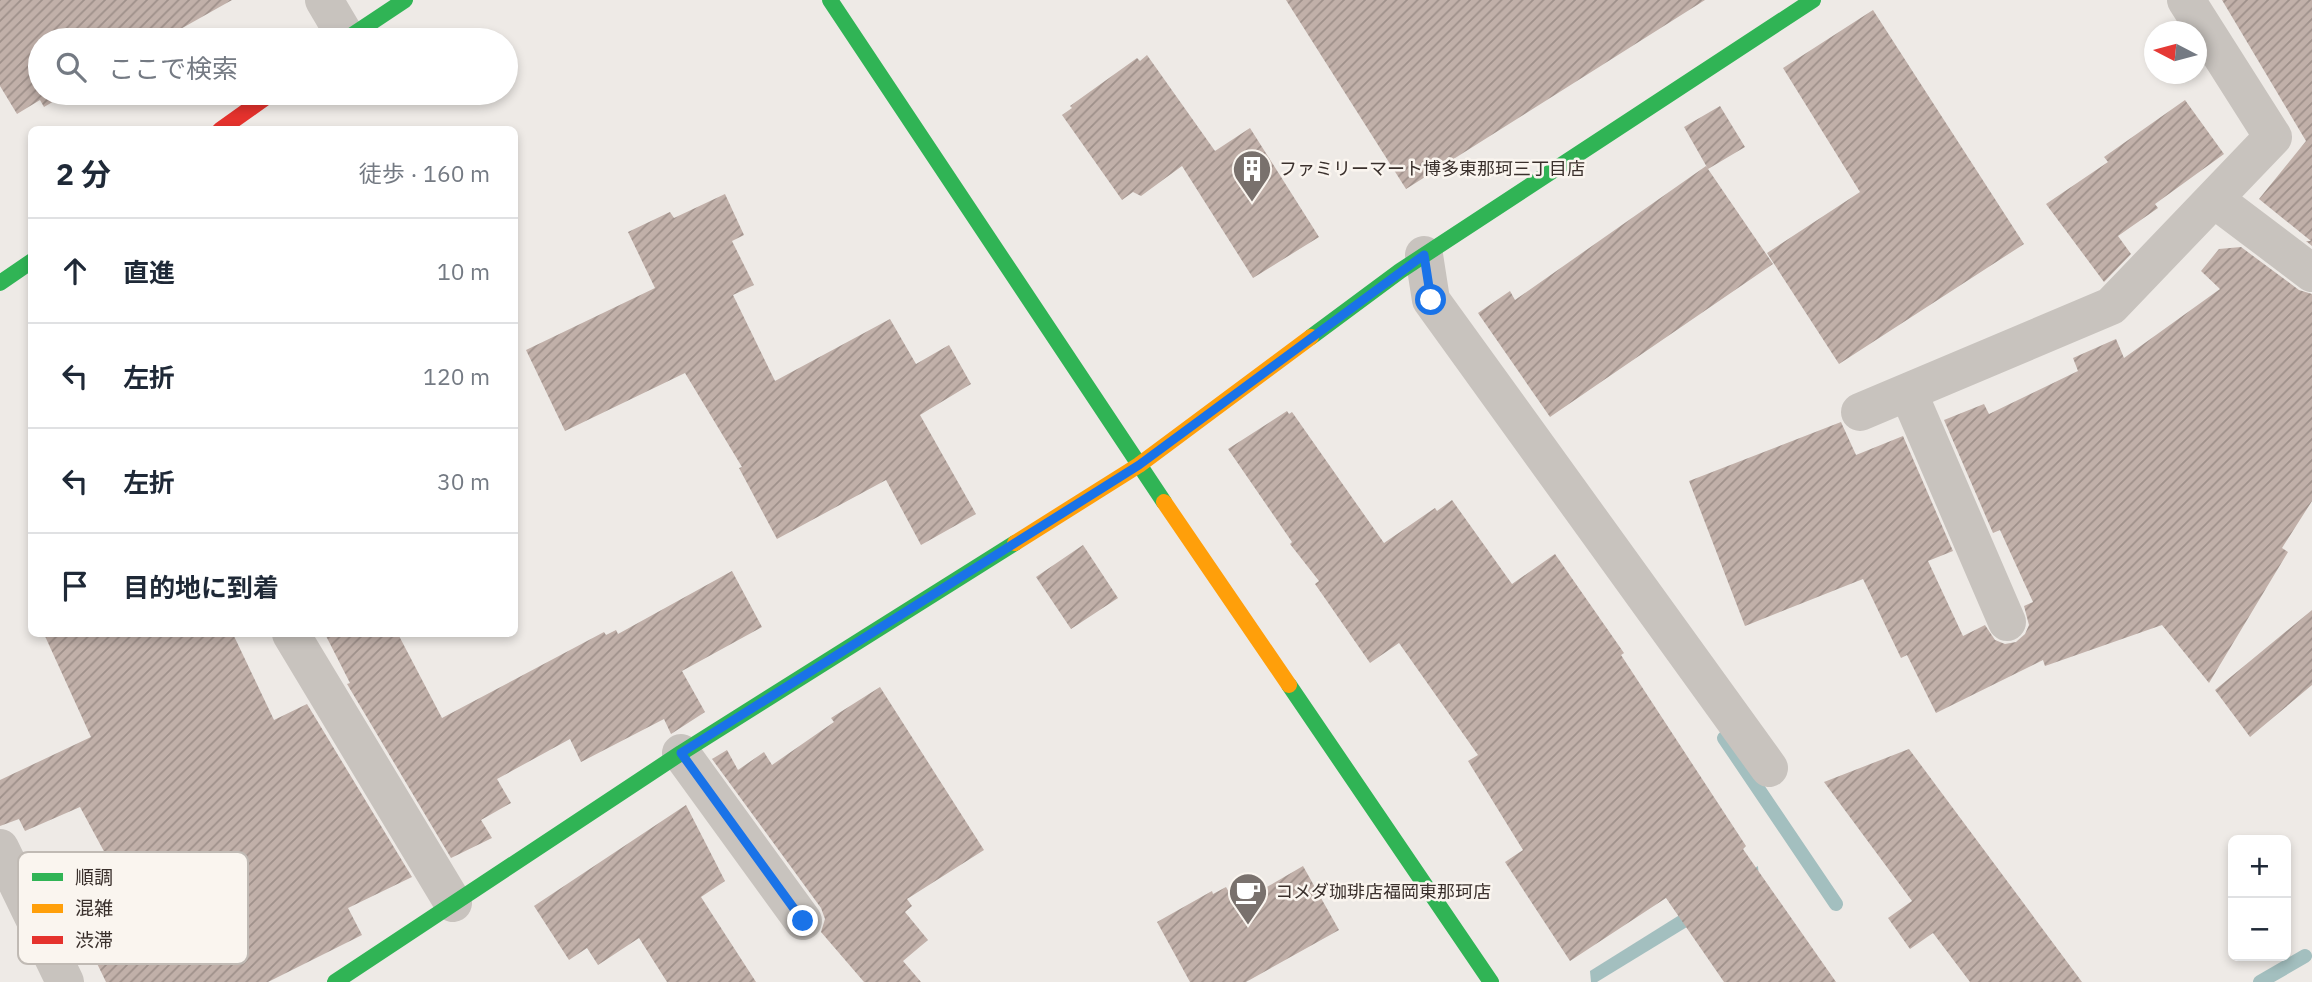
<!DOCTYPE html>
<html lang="ja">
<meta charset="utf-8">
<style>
body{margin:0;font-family:"IBM Plex Sans","Noto Sans JP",sans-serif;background:#f6f6f7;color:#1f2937}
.controls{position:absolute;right:21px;bottom:21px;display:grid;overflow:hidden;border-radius:10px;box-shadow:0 4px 10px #0003}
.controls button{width:63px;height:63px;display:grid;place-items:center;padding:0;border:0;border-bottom:2px solid #e0e1e3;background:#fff;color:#1f2937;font:35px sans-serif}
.compass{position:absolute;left:2144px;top:21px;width:63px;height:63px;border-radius:50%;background:#fff;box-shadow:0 4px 10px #0003;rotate:276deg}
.stop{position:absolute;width:21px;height:21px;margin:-16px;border:5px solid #1a73e8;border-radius:50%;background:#fff}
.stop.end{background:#1a73e8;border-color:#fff;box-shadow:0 2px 7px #0008}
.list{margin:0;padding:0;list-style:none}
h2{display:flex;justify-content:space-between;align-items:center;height:91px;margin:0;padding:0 28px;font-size:30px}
h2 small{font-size:23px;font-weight:400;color:#747a83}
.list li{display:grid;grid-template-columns:46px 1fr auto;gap:21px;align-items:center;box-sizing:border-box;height:105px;padding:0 28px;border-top:2px solid #e0e1e3}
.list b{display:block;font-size:26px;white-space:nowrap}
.list em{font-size:23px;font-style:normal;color:#747a83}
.icon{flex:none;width:38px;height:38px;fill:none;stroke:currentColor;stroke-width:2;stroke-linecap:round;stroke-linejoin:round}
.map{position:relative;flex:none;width:2312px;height:982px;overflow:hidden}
.search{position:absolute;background:#fff;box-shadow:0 4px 10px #0003;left:28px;top:28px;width:490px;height:77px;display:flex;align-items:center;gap:18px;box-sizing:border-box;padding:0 24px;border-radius:38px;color:#747a83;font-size:26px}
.panel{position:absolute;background:#fff;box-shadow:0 4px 10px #0003;left:28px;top:126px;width:490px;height:511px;border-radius:10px}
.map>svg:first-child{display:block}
</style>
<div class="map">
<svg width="2312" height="982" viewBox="0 0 2312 982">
<defs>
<pattern id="building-hatch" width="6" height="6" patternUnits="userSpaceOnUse" patternTransform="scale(1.75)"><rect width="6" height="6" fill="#c1b0a9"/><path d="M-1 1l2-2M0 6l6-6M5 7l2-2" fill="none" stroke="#9e908a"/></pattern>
</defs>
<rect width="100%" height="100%" fill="#eeeae6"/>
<path fill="#a3bfbf" d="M1758,866l1,17 -162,99h-6l-1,-11z"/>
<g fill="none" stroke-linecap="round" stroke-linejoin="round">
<path stroke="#a3bfbf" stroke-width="14" d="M1724,738l112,166
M2260,982l45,-26"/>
</g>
<path fill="url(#building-hatch)" d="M0,0h232l-71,40h-121v53h28l-24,14 -4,-7 -23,14 -17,-28z
M1286,0h419l-299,189z
M2222,0h90v246l-6,-5h5l-52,-42 47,-58z
M1873,10l151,234 -185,120 -72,-111 93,-61 -77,-124z
M1147,55l68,96 35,-23 69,109 -66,41 -71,-112 -41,30 -8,-4 -11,8 -60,-85 10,-7 -2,-2 67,-48 3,3z
M2185,100l39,54 -69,50 3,4 -40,28 13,18 -27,28 -58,-78 62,-42 -4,-5z
M1720,106l25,41 -37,22 65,95 -223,153 -72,-104 32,-22 5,9 191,-134 2,3 -24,-42z
M725,194l19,41 -12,6 22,44 -21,10 42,86 115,-62 26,45 33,-19 22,39 -51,31 56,99 -55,31 -35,-65 -109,59 -38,-71 3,-1 -57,-94 -120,58 -39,-81 129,-62 -27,-56 42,-20 4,6z
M2241,247l58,43 13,4v207l-30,47 6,4 -79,131 -47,-58 -117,41 -2,-6 -107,53 -29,-58 -6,3 -38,-79 -118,47 -56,-145 152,-59 15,33 47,-19 50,115 -25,10 35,75 22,-11 10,15 10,4 11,-2 9,-8 4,-9 -5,-19 9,-4 -33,-72 -7,3 -49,-113 40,-16 5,10 89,-43 -5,-13 43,-19 8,19 96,-69 -19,-18 18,-22z
M1287,411l2,3 3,-2 92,131 51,-35 2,3 15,-11 60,84 43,-30 69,99 -3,2 125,191 -3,3 93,133h-112l-58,-84 -96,63 -65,-99 18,-12 -55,-89 10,-6 -79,-112 -29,20 -55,-79 4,-3 -29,-37 2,-2 -64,-93z
M1083,545l35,53 -47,31 -35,-52z
M732,571l30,56 -80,44 23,41 -34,22 -7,-15 -83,43 -11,-23 -73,40 14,24 -30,17 11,18 -41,20 -104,-174 3,-1 -25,-49h73l44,84 162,-86 2,3 10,-5 2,4z
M2312,610v75l-62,52 -35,-47z
M44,634h189l41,86 33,-16 105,173 -64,31 14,27 -94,47h-162l-33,-68 2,-1 -4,-8 49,-24 -40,-74 -55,24 -6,-12 -19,7v-46l91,-43z
M880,687l104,163 -77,49 5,7 -7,6 23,28 -25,21 18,21h-57l-43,-50 4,-13 -4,-11 -109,-149 15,-9 11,20 26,-18 8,13 62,-43 -3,-4z
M1909,749l173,233h-112l-37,-49 -23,16 -22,-31 24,-17 -88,-119z
M686,805l39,76 -24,16 55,85h-89l-28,-44 -41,27 -11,-17 -18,12 -35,-54z
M1303,866l36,64 -93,52h-56l-33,-60 55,-31 1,3 13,-7 10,18z"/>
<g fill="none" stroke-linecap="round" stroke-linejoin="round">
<path stroke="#c8c3be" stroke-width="38" d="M324,0l23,39
M2214,199l98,74
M1424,255l7,45 338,468
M1908,392l99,230
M1860,412l251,-106 162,-169 -87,-137
M291,634l162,269
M681,753l122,168
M0,848l65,134"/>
<path stroke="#30b455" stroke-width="16" d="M830,0l334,502
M345,40l60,-40
M0,283l32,-22
M1311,337l89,-66 413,-271
M1289,685l202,297
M335,982l346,-229 334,-210"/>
<path stroke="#ff9f0a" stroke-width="16" d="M1164,502l125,183
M1015,543l124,-78 172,-128"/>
<path stroke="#e5322d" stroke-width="16" d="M220,130l52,-37"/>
</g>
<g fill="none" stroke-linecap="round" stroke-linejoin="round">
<path stroke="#1a73e8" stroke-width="9" d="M803,921l-122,-168 458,-288 285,-210 7,45"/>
</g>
<defs>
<g id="building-pin" transform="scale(2.0125)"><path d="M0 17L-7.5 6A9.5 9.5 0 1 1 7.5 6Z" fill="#79716d" stroke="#faf5ef"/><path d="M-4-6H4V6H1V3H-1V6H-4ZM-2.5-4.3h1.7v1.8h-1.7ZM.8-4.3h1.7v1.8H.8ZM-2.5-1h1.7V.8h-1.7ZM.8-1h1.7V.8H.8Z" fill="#fff"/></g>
<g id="cafe-pin" transform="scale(2.0125)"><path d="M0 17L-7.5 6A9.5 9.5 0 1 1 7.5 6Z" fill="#79716d" stroke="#faf5ef"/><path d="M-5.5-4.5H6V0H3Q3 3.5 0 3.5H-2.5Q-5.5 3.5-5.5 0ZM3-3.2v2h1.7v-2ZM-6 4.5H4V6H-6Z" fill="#fff"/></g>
</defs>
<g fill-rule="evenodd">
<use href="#building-pin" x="1252" y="169"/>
<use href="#cafe-pin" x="1248" y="892"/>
</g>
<g text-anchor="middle" stroke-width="5" stroke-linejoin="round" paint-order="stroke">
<g font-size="18" fill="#3a302c" stroke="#faf5ef" text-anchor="start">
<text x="1279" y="175">ファミリーマート博多東那珂三丁目店</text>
<text x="1275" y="898">コメダ珈琲店福岡東那珂店</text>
</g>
</g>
<rect x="18" y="852" width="230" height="112" rx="10" fill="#faf5ef" stroke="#c0bab4" stroke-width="2"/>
<rect x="32" y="873" width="31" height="8" fill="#30b455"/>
<rect x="32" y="904" width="31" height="9" fill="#ff9f0a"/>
<rect x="32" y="936" width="31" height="8" fill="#e5322d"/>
<g font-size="19" fill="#3a302c">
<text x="75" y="884">順調</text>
<text x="75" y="915">混雑</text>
<text x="75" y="947">渋滞</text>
</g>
</svg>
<div class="controls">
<button>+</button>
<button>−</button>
</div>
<svg class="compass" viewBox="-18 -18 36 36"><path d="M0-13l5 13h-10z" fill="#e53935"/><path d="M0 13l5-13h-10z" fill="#747a83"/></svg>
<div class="stop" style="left:1431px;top:300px"></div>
<div class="stop end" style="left:803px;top:921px"></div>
<div class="search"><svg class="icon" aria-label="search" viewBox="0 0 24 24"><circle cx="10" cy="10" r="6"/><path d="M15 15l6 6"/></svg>ここで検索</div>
<section class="panel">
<h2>2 分<small>徒歩 · 160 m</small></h2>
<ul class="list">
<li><svg class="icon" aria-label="ahead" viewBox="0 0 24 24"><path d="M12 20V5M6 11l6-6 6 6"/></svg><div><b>直進</b></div><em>10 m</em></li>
<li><svg class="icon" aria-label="left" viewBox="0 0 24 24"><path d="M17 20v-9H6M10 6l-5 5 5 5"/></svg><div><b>左折</b></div><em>120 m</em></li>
<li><svg class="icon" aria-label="left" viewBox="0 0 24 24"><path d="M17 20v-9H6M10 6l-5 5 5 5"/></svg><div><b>左折</b></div><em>30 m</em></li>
<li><svg class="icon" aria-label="arrive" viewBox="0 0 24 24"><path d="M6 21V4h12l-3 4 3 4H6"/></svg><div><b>目的地に到着</b></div></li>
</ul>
</section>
</div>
